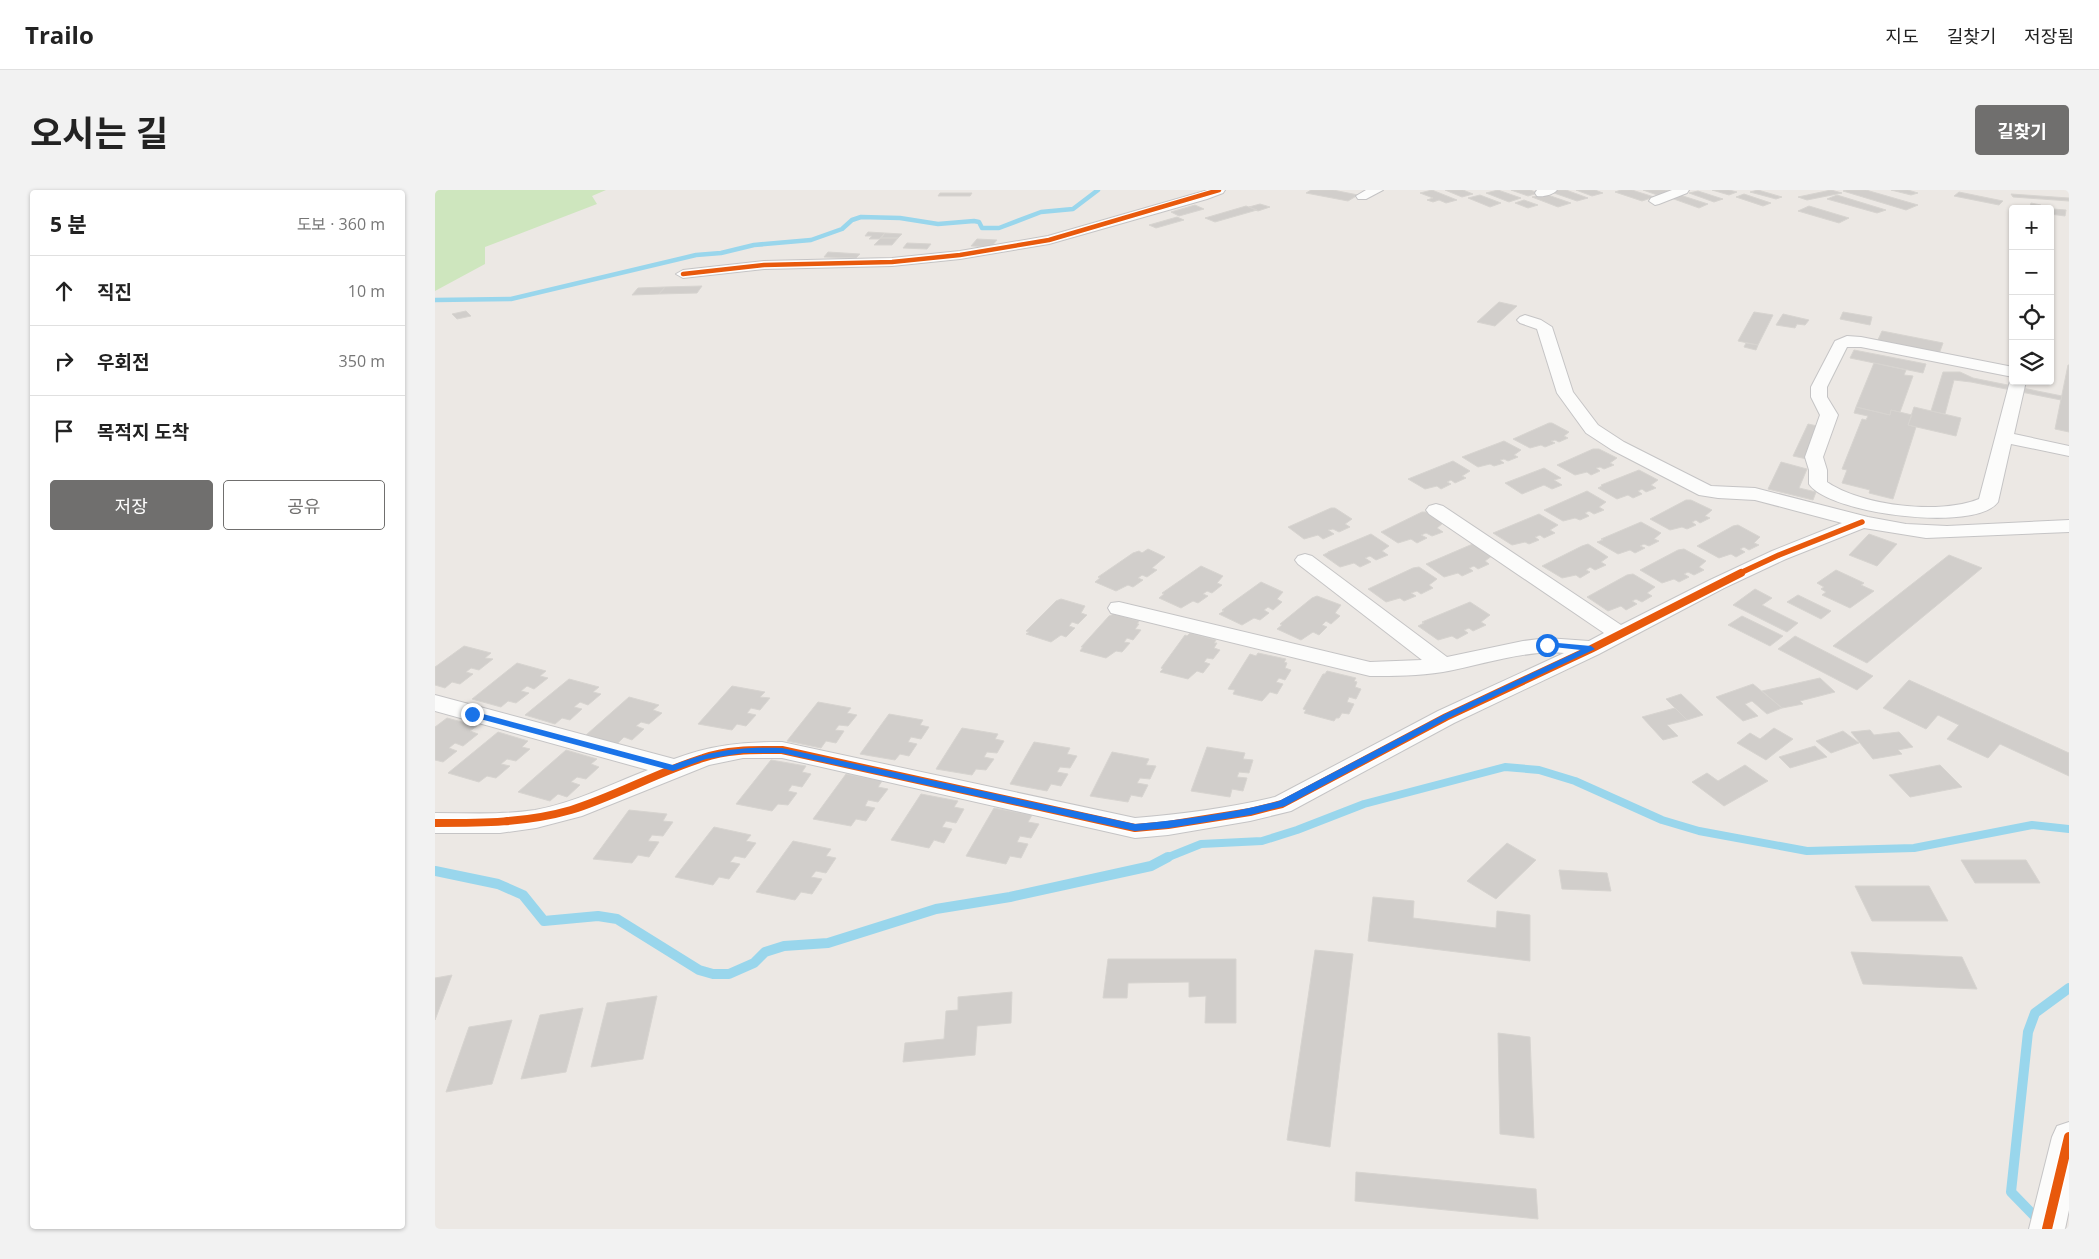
<!DOCTYPE html>
<html lang="ko">
<meta charset="utf-8">
<style>
body{margin:0;font-family:"Open Sans","Noto Sans KR",sans-serif;background:#f2f2f2;color:#222}
.controls{position:absolute;right:15px;top:15px;display:grid;overflow:hidden;border-radius:5px;box-shadow:0 1px 4px #0004}
.controls button{width:45px;height:45px;display:grid;place-items:center;padding:0;border:0;border-bottom:1px solid #e0e0e0;background:#fff;color:#222;font:25px sans-serif}
.stop{position:absolute;width:15px;height:15px;margin:-11px;border:4px solid #1a73e8;border-radius:50%;background:#fff}
.stop.end{background:#1a73e8;border-color:#fff;box-shadow:0 1px 5px #0008}
.list{margin:0;padding:0;list-style:none}
h2{display:flex;justify-content:space-between;align-items:center;height:65px;margin:0;padding:0 20px;font-size:21px}
h2 small{font-size:16px;font-weight:400;color:#767676}
.list li{display:grid;grid-template-columns:32px 1fr auto;gap:15px;align-items:center;box-sizing:border-box;height:70px;padding:0 20px;border-top:1px solid #e0e0e0}
.list b{display:block;font-size:19px;white-space:nowrap}
.list em{font-size:16px;font-style:normal;color:#767676}
.actions{display:flex;gap:10px;padding:15px 20px}
.actions a{flex:1;padding:11px 0;border:1px solid #706f6e;border-radius:5px;text-align:center;font-size:18px;color:#706f6e}
.actions .main{background:#706f6e;color:#fff}
.icon{flex:none;width:28px;height:28px;fill:none;stroke:currentColor;stroke-width:2;stroke-linecap:round;stroke-linejoin:round}
.map{position:relative;flex:none;width:1634px;height:1039px;overflow:hidden;border-radius:5px}
header{display:flex;align-items:center;gap:30px;box-sizing:border-box;height:70px;padding:0 25px;background:#fff;border-bottom:1px solid #e0e0e0}
header strong{font-size:24px}
nav{display:flex;gap:28px;margin-inline-start:auto;font-size:18px}
.intro{display:flex;align-items:center;justify-content:space-between;box-sizing:border-box;height:120px;padding:0 30px}
h1{margin:0;font-size:35px}
.button{padding:12px 22px;border-radius:5px;background:#706f6e;color:#fff;font-size:18px;font-weight:700}
main{display:flex;gap:30px;padding:0 30px}
aside{flex:1;background:#fff;border-radius:5px;box-shadow:0 1px 4px #0004}
.map>svg:first-child{display:block}
</style>
<header>
<strong>Trailo</strong>
<nav><a>지도</a><a>길찾기</a><a>저장됨</a></nav>
</header>
<div class="intro"><h1>오시는 길</h1><a class="button">길찾기</a></div>
<main>
<aside>
<h2>5 분<small>도보 · 360 m</small></h2>
<ul class="list">
<li><svg class="icon" aria-label="ahead" viewBox="0 0 24 24"><path d="M12 20V5M6 11l6-6 6 6"/></svg><div><b>직진</b></div><em>10 m</em></li>
<li><svg class="icon" aria-label="right" viewBox="0 0 24 24"><path d="M7 20v-9h11M14 6l5 5-5 5"/></svg><div><b>우회전</b></div><em>350 m</em></li>
<li><svg class="icon" aria-label="arrive" viewBox="0 0 24 24"><path d="M6 21V4h12l-3 4 3 4H6"/></svg><div><b>목적지 도착</b></div></li>
</ul>
<div class="actions"><a class="main">저장</a><a>공유</a></div>
</aside>
<div class="map">
<svg width="1634" height="1039" viewBox="0 0 1634 1039">
<rect width="100%" height="100%" fill="#ece8e4"/>
<path fill="#cee6be" d="M0,0h171l-14,6 5,8 -112,43v17l-50,27z"/>
<g fill="none" stroke-linecap="round" stroke-linejoin="round">
<path stroke="#99d6ec" stroke-width="4.5" d="M0,110l76,-1 185,-44 25,-2 33,-8 57,-5 31,-11 10,-9 9,-3 39,1 38,6 36,-3 5,1 3,6h17l42,-16 32,-3 25,-19"/>
<path stroke="#99d6ec" stroke-width="8" d="M731,668l35,-14 61,-3 35,-11 67,-26 141,-37 34,3 36,11 87,39 37,11 108,20 107,-3 118,-23 37,4"/>
<path stroke="#99d6ec" stroke-width="10" d="M0,681l63,13 25,11 21,26 54,-5 19,3 82,51 14,4h16l25,-11 11,-11 19,-6 44,-3 108,-34 74,-12 141,-31 17,-9
M1612,1039l-36,-37 17,-160 7,-19 34,-25"/>
</g>
<path fill="#d1cecb" stroke="#d7d4d0" d="M876,0h22l25,5 -10,6 -42,-8z
M997,0l25,10 -11,3 -7,-3 -6,2 -6,-2 6,-2 -13,-5z
M1010,0h18l10,4 -11,3z
M1063,0l23,8 -12,4 -23,-9z
M1076,0h19l8,3 -10,3z
M1123,0h8l22,8 -11,3 -26,-9z
M1141,0h19l8,3 -11,3z
M1186,0h11l22,7 -12,4 -27,-9z
M1208,0h22l7,2 -12,4z
M1277,0h17l8,2 -8,3z
M1323,0l24,7 -6,2 -26,-7z
M1396,0l11,3 -35,7 -9,-3z
M1411,0h20l52,15 -12,5 -63,-19z
M1456,0h17l10,3 -7,2z
M1263,1l25,8 -9,3 -25,-9z
M1524,2l44,9 -4,4 -45,-9z
M505,3h32l-2,3h-32z
M1110,4l26,9 -13,4 -26,-10z
M1309,4l27,9 -8,3 -27,-9z
M1576,4l58,4v3l-56,-4z
M1045,5l21,8 -11,4 -22,-9z
M1245,5l28,9 -9,4 -28,-10z
M1402,5l49,15 -9,3 -50,-14z
M1089,10l14,5 -10,3 -13,-5z
M1596,13l10,2v3l25,2 -1,6 -15,-2v-5h-21z
M825,14l10,3 -12,4 -9,-4z
M760,15l9,4 -25,7 -8,-4z
M811,16l11,4 -42,12 -10,-4z
M1374,16l40,12 -10,5 -41,-12z
M742,27l7,3 -28,8 -7,-3z
M433,42l17,1 -6,6h-10l3,-3h-7z
M450,43l17,1 -4,4h-17z
M446,48h17l-6,7h-18z
M542,49l20,1 -6,7 -20,-1z
M472,53l24,1 -4,5 -24,-1z
M393,62l32,2 -4,4 -32,-1z
M267,96l-5,7 -38,1 6,-7z
M230,97l-6,7 -27,1 6,-7z
M1064,112l18,4 -22,20 -18,-4z
M31,121l5,5 -14,3 -5,-5z
M1319,122l19,3 -15,30 -20,-4z
M1408,122l29,5 -2,8 -30,-6z
M1348,124l26,6 -4,5 -8,-1 -2,4 -19,-3z
M1447,141l61,12 -4,11 -62,-12z
M1311,153l12,2 -2,5 -12,-3z
M1419,160l72,14 -3,9 -73,-15z
M1439,173l32,7 -2,5 9,1 -13,36 -9,-2 -1,5 -34,-8z
M1633,175h1v67l-14,-3z
M1508,182h17l13,6 89,18 -1,4 -90,-18 -17,-2 -9,34 -14,-3z
M1421,217l34,8 1,-5 21,5 -4,10 8,2 -23,72 -24,-6 1,-3 -28,-7 5,-13 -5,-1 20,-50 4,1 2,-4 -14,-3z
M1479,217l47,11 -5,18 -48,-11z
M1114,233h3l17,9 -5,4 4,2 -9,4 -4,-2 -4,1 4,2 -10,4 -4,-2 -11,3 -17,-9z
M1373,234l14,3 -15,32 -14,-3z
M1069,251l17,9 -7,5 4,2 -10,4 -4,-2 -4,1 4,3 -10,3 -4,-2 -12,3 -16,-10z
M1158,259h6l18,9 -7,5 4,2 -10,4 -4,-2 -4,1 4,3 -9,4 -4,-3 -12,3 -18,-10z
M1018,271l17,10 -8,5 4,2 -11,5 -4,-3 -4,2 4,2 -10,5 -4,-3 -12,3 -17,-10z
M1346,272l26,7 -8,19 17,4 -3,8 -45,-11z
M1109,278l17,10 -7,2 8,5 -10,4 -8,-4 -22,9 -17,-11z
M1204,280l19,10 -7,5 5,3 -10,4 -4,-3 -4,2 4,3 -9,4 -5,-3 -11,4 -19,-11 4,-2 -1,-1z
M1152,301l19,11 -7,5 5,3 -10,4 -5,-3 -4,2 4,3 -9,4 -5,-2 -12,3 -19,-11z
M1251,310h5l21,10 -7,6 5,2 -10,5 -4,-3 -4,2 4,3 -9,4 -5,-2 -12,3 -20,-11z
M896,318h4l17,11 -7,5 5,3 -11,5 -6,-3 -5,1 6,4 -11,5 -5,-4 -14,4 -16,-12z
M987,322h4l17,11 -6,5 6,4 -11,4 -6,-3 -5,2 6,3 -10,5 -6,-4 -13,4 -17,-11z
M1104,324l19,11 -8,5 5,3 -11,5 -4,-3 -5,2 4,3 -10,4 -4,-2 -13,3 -19,-12z
M1206,332l20,11 -7,6 5,2 -10,5 -5,-2 -4,2 5,2 -10,5 -5,-3 -12,4 -21,-12 6,-2 -2,-1z
M1303,335l22,12 -6,6 5,2 -10,5 -5,-3 -4,2 5,3 -9,5 -5,-3 -12,4 -22,-12 36,-20z
M936,344l18,12 -7,5 6,4 -12,5 -6,-4 -5,2 6,4 -11,5 -6,-4 -14,4 -17,-12 6,-3h-1z
M1434,344l28,10 -20,22 -28,-11z
M1040,353l18,12 -8,6 4,3 -11,5 -4,-3 -5,2 4,3 -11,5 -4,-3 -14,4 -18,-13z
M1153,354l20,13 -7,5 5,3 -11,5 -5,-3 -4,3 4,2 -10,6 -4,-3 -14,3 -20,-12 40,-20z
M713,359l17,8 -13,11 5,2 -10,7 -5,-2 -4,3 5,2 -10,7 -5,-2 -12,6 -21,-9 5,-4 -2,-1 35,-24 6,-2 3,2z
M1249,359l22,12 -7,6 5,3 -10,5 -6,-3 -4,2 5,3 -10,5 -5,-3 -12,4 -22,-13 38,-20z
M1514,365l33,13 -115,95 -34,-17z
M766,376l22,10 -6,7 5,2 -10,8 -5,-2 -4,3 5,2 -10,7 -5,-2 -12,7 -22,-10 5,-4 -2,-1z
M984,377l18,12 -8,6 4,3 -12,6 -4,-3 -6,2 5,3 -12,5 -4,-3 -14,4 -18,-13 45,-21z
M1401,380l28,13 -3,2 13,6 -24,17 -28,-13 4,-3 -5,-3 3,-2 -7,-4z
M1198,384l22,13 -8,6 5,3 -10,6 -6,-3 -4,2 5,3 -11,6 -5,-4 -13,5 -21,-14 40,-22z
M826,392l22,10 -6,7 5,3 -9,8 -5,-3 -4,3 5,3 -9,7 -6,-2 -12,7 -23,-11 5,-3 -2,-1z
M1320,399l17,9 -10,7 36,18 -11,9 -54,-27z
M1363,405l33,16 -10,8 -34,-17z
M882,406l24,9 -6,8 5,3 -9,8 -5,-3 -4,4 5,2 -8,8 -6,-3 -12,8 -24,-11 5,-4 -2,-1 32,-26z
M626,409l24,7 -4,7 6,2 -9,9 -6,-2 -3,4 6,2 -9,9 -5,-2 -10,7 -25,-8 3,-2 -3,-1 30,-30z
M1035,412l20,13 -9,7 5,3 -13,6 -4,-3 -5,2 4,3 -11,6 -5,-3 -14,4 -20,-14 6,-3 -2,-1z
M679,424l25,7 -2,3h2l-4,5 6,1 -8,10 -6,-2 -3,4 6,1 -8,9 -6,-1 -10,7 -26,-7 3,-4h-2l28,-31z
M1307,426l41,20 -13,10 -42,-21z
M755,443l26,7 -2,3h3l-3,5 6,2 -7,9 -6,-1 -3,4 6,2 -7,9 -6,-2 -9,8 -28,-7 3,-3 -2,-1 24,-33 2,1z
M1360,446l78,40 -16,14 -79,-41z
M29,456l27,7 -6,5 8,1 -14,11 -8,-2 -5,4 7,2 -13,10 -8,-2 -7,6 -10,-3v-18z
M823,463l28,6 -2,3 3,1 -2,5 6,2 -6,10 -6,-2 -3,4 7,2 -6,10 -7,-2 -8,9 -29,-7 2,-4 -7,-1 22,-35 6,2z
M82,473l29,8 -6,5 8,2 -14,11 -7,-3 -6,5 8,2 -13,10 -8,-2 -7,6 -29,-8z
M892,481l29,7 -2,3 3,1 -2,5 6,2 -5,10 -7,-2 -2,5 7,2 -5,10 -7,-1 -3,5h-3l-2,3 -30,-8 2,-3 -3,-1 20,-35h2z
M1385,488l15,14 -35,9 3,3 -21,4 -20,-17z
M134,489l30,8 -6,5 8,2 -13,11 -8,-3 -6,5 8,2 -12,11 -8,-2 -7,6 -30,-9z
M1474,490l160,73v23l-69,-32 -12,14 -41,-19 12,-14 -21,-10 -12,14 -43,-21z
M1318,494l29,24 -15,6 -15,-13 -7,3 13,12 -15,5 -27,-24z
M297,496l33,6 -5,5 10,1 -10,12 -9,-2 -4,5 9,2 -10,11 -9,-2 -5,6 -34,-6z
M1246,504l22,21 -16,5 -21,-21z
M194,507l30,8 -6,5 9,3 -13,11 -8,-2 -5,4 8,3 -12,11 -8,-3 -7,7 -31,-9z
M383,512l33,6 -4,5 10,2 -9,11 -9,-1 -4,5 9,1 -8,12 -10,-2 -5,7 -34,-7z
M1240,518l12,12 -20,5 11,11 -15,4 -21,-23z
M454,524l34,6 -3,5 9,2 -8,12 -10,-2 -3,5 9,2 -8,12 -9,-2 -5,6 -35,-6z
M12,528l30,8 -7,5 8,3 -15,12 -8,-3 -6,5 8,3 -14,11 -8,-2v-33z
M527,538l36,6 -3,5 9,2 -7,12 -10,-1 -3,5 10,2 -8,11 -10,-1 -4,6 -36,-6z
M1339,538l19,11 -27,21 -29,-17 13,-10 10,6z
M1435,540l4,5 25,-3 14,15 -15,3 4,4 -29,5 -22,-27z
M1408,541l16,12 -28,10 -15,-12z
M63,542l30,9 -6,6 8,2 -14,12 -9,-2 -6,5 9,2 -14,12 -9,-2 -8,6 -31,-9z
M599,552l36,6 -3,6 10,2 -7,12 -10,-1 -3,5 11,2 -7,12 -10,-2 -4,7 -37,-7z
M1380,556l12,11 -37,11 -11,-11z
M772,557l38,6 -2,6 10,1 -4,13 -10,-1 -2,5 10,1 -4,13 -11,-2 -2,8 -39,-6z
M131,560l31,9 -6,5 8,3 -13,12 -9,-2 -6,5 9,3 -13,12 -9,-3 -8,7 -32,-9z
M677,562l37,7 -3,6 10,1 -6,13 -10,-1 -3,5 11,2 -6,12 -11,-2 -3,7 -38,-6z
M336,570l35,6 -4,6 9,2 -9,13 -10,-2 -4,6 9,2 -9,12 -10,-1 -6,7 -36,-7z
M1310,575l23,16 -44,25 -32,-24 15,-9 11,8z
M1505,575l22,22 -52,10 -21,-22z
M411,584l36,7 -4,6 10,2 -10,13 -10,-2 -3,6 10,2 -9,13 -10,-2 -5,7 -38,-7z
M486,604l37,7 -4,6 10,2 -8,14 -10,-2 -4,6 10,2 -8,14 -10,-3 -5,8 -38,-8z
M559,618l38,7 -4,7 11,2 -8,14 -11,-2 -3,6 11,2 -7,14 -11,-2 -4,8 -40,-8z
M194,620l38,4 -4,7 10,1 -10,14 -11,-1 -4,6 11,1 -10,15 -11,-2 -6,8 -39,-4z
M279,637l37,8 -5,6 10,2 -11,15 -10,-2 -5,6 10,2 -11,15 -10,-2 -6,8 -38,-8z
M358,651l38,8 -5,7 10,2 -10,15 -10,-2 -5,6 11,2 -10,15 -11,-2 -6,8 -39,-8z
M1072,653l29,17 -40,39 -29,-18z
M1526,670h65l14,23h-65z
M1124,680l48,3 4,18 -49,-2z
M1420,696h74l19,35h-76z
M938,707l41,4 -1,17 83,10 1,-17 33,4v46l-162,-20z
M880,760l38,4 -23,193 -43,-7z
M1416,762l111,5 15,32 -114,-5z
M673,769h128v64h-31l1,-27 -17,1v-15l-61,1 -1,15h-24z
M17,785l-17,45v-42z
M577,802l-1,31 -34,3 -2,29 -72,7 2,-19 39,-4 2,-28 12,-1v-13z
M222,806l-14,63 -52,8 16,-64z
M148,818l-17,64 -45,7 19,-64z
M77,830l-20,64 -46,8 23,-65z
M1063,843l32,4 4,101 -34,-4z
M921,982l180,17 2,30 -183,-18z"/>
<g fill="none" stroke-linecap="round" stroke-linejoin="round">
<g stroke="#c5c4c5" stroke-width="2">
<path id="minor" d="M773,0h17l-2,3 -16,6 -158,45 -89,15 -68,7 -128,3 -81,9 -7,-4 7,-4 81,-9 128,-3 68,-7 88,-15z
M931,0h17l-17,9h-8l-2,-3z
M1102,0h20c-4,5 -14,7 -20,6l-2,-3z
M1237,0h17l-2,3 -28,11 -4,1 -6,-4 2,-3z
M1090,125l16,5 11,7 21,65 25,33 26,17 87,44 44,2 113,29 38,7 41,2 122,-6v12l-143,6 -62,-10 -78,31 -62,29 -125,66 -145,69 -163,88 -41,10 -82,14 -33,3 -353,-80h-39l-34,7 -127,51 -46,12 -36,5h-65v-20c33,0 67,2 100,-3 39,-7 76,-26 113,-40l-213,-59v-16l239,64c37,-14 68,-17 108,-17l353,76c47,-4 94,-10 140,-21l163,-86 126,-58c-42,-3 -81,12 -121,19 -25,4 -48,4 -73,4l-259,-63 -3,-5 3,-5 8,-1 251,60 52,-2 -124,-96 -3,-4 3,-4 7,-2 7,2 135,101 76,-16 24,-3 42,3 15,-8 -175,-119 -3,-4 3,-4 7,-2 7,2 178,119 89,-45 62,-29 70,-28 -87,-23 -37,-2 -19,-3 -87,-45 -26,-17 -29,-40 -20,-64 -17,-6 -3,-3 3,-3z
M1412,146l14,1 152,30v10l-152,-30h-14l-20,40v10l11,18 -15,42 4,13v12c35,24 113,33 152,17l31,-118 3,-4v4h13l-12,53 55,12v10l-58,-12 -13,58c-22,31 -169,12 -189,-18v-14l-4,-13 15,-42 -9,-18v-10l24,-46z
M1634,932v88l-4,19h-36l23,-92 5,-11z"/>
</g>
<use href="#minor" fill="#fcfcfb" fill-rule="evenodd"/>
<g stroke="#fff" stroke-width="6">
<path id="cycleway-far3" d="M248,84l81,-9 128,-3 68,-7 89,-15 170,-50"/>
</g>
<g stroke="#fff" stroke-width="8">
<path id="cycleway-far2" d="M1303,384l41,-19 83,-33"/>
</g>
<g stroke="#fff" stroke-width="11">
<path id="cycleway-far1" d="M0,633c47,0 91,0 136,-13 45,-14 87,-38 132,-52 25,-9 53,-8 79,-8l353,78 33,-3 82,-13 32,-8 164,-87 145,-68 150,-76"/>
</g>
<g stroke="#fff" stroke-width="13">
<path id="cycleway" d="M1612,1039l22,-92"/>
</g>
<use href="#cycleway-far3" stroke="#e8590c" stroke-width="4.5"/>
<use href="#cycleway-far2" stroke="#e8590c" stroke-width="5.5"/>
<use href="#cycleway-far1" stroke="#e8590c" stroke-width="8"/>
<use href="#cycleway" stroke="#e8590c" stroke-width="10"/>
</g>
<path fill="#1a73e8" d="M1112,452l44,4 4,3 -146,69 -164,88 -35,9 -81,13 -34,3 -353,-78h-39l-37,6 -33,12 -204,-55 -1,-2 4,-3 201,54c41,-15 65,-18 109,-17l353,76c49,-4 97,-11 144,-23l164,-86 138,-65 -37,-4v-3z"/>
</svg>
<div class="controls">
<button>+</button>
<button>−</button>
<button><svg class="icon" aria-label="locate" viewBox="0 0 24 24"><circle cx="12" cy="12" r="6"/><path d="M12 2v4M12 18v4M2 12h4M18 12h4"/></svg></button>
<button><svg class="icon" aria-label="layers" viewBox="0 0 24 24"><path d="M12 4l9 5-9 5-9-5zM3 14l9 5 9-5"/></svg></button>
</div>
<div class="stop" style="left:1112px;top:455px"></div>
<div class="stop end" style="left:37px;top:524px"></div>
</div>
</main>
